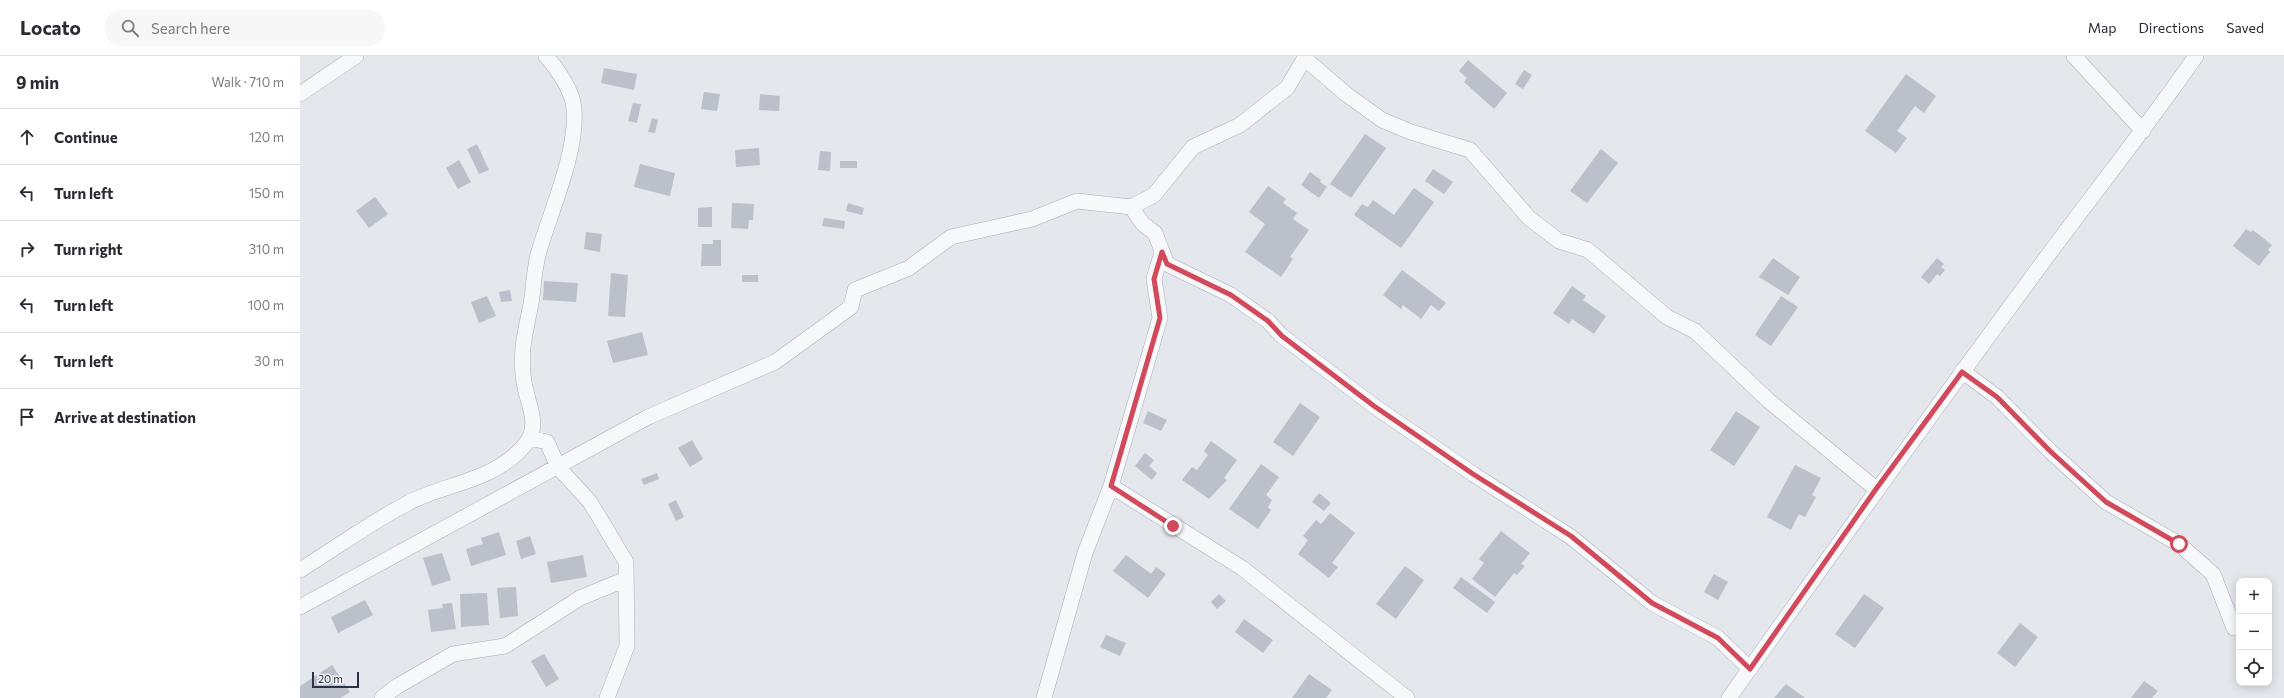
<!DOCTYPE html>
<meta charset="utf-8">
<style>
body{margin:0;font-family:Commissioner,sans-serif;background:#f7f7f7;color:#2b2b33}
.controls{position:absolute;right:12px;bottom:12px;display:grid;overflow:hidden;border-radius:8px;box-shadow:0 2px 10px #0003}
.controls button{width:36px;height:36px;display:grid;place-items:center;padding:0;border:0;border-bottom:1px solid #e1e1e2;background:#fff;color:#2b2b33;font:20px sans-serif}
.scale{position:absolute;left:12px;bottom:10px;width:47px;box-sizing:border-box;padding-left:4px;border:2px solid #2b3445;border-top:0;font-size:11px;line-height:14px;white-space:nowrap;color:#2b3445;-webkit-text-stroke:3px #f4f6f9;paint-order:stroke}
.stop{position:absolute;width:12px;height:12px;margin:-9px;border:3px solid #d1495b;border-radius:50%;background:#fff}
.stop.end{background:#d1495b;border-color:#fff;box-shadow:0 1px 4px #0008}
.list{margin:0;padding:0;list-style:none}
h2{display:flex;justify-content:space-between;align-items:center;height:52px;margin:0;padding:0 16px;font-size:17px}
h2 small{font-size:13px;font-weight:400;color:#7c7c81}
.list li{display:grid;grid-template-columns:26px 1fr auto;gap:12px;align-items:center;box-sizing:border-box;height:56px;padding:0 16px;border-top:1px solid #e1e1e2}
.list b{display:block;font-size:15px;white-space:nowrap}
.list em{font-size:13px;font-style:normal;color:#7c7c81}
.icon{flex:none;width:22px;height:22px;fill:none;stroke:currentColor;stroke-width:2;stroke-linecap:round;stroke-linejoin:round}
.map{position:relative;flex:none;width:1984px;height:642px;overflow:hidden}
header{display:flex;align-items:center;gap:24px;box-sizing:border-box;height:56px;padding:0 20px;background:#fff;border-bottom:1px solid #e1e1e2}
header strong{font-size:19px}
nav{display:flex;gap:22px;margin-inline-start:auto;font-size:14px}
.search{width:280px;height:36px;background:#f7f7f7;display:flex;align-items:center;gap:10px;box-sizing:border-box;padding:0 14px;border-radius:16px;color:#7c7c81;font-size:15px}
main{display:flex}
aside{flex:1;background:#fff}
.map>svg:first-child{display:block}
</style>
<header>
<strong>Locato</strong>
<div class="search"><svg class="icon" aria-label="search" viewBox="0 0 24 24"><circle cx="10" cy="10" r="6"/><path d="M15 15l6 6"/></svg>Search here</div>
<nav><a>Map</a><a>Directions</a><a>Saved</a></nav>
</header>
<main>
<aside>
<h2>9 min<small>Walk · 710 m</small></h2>
<ul class="list">
<li><svg class="icon" aria-label="ahead" viewBox="0 0 24 24"><path d="M12 20V5M6 11l6-6 6 6"/></svg><div><b>Continue</b></div><em>120 m</em></li>
<li><svg class="icon" aria-label="left" viewBox="0 0 24 24"><path d="M17 20v-9H6M10 6l-5 5 5 5"/></svg><div><b>Turn left</b></div><em>150 m</em></li>
<li><svg class="icon" aria-label="right" viewBox="0 0 24 24"><path d="M7 20v-9h11M14 6l5 5-5 5"/></svg><div><b>Turn right</b></div><em>310 m</em></li>
<li><svg class="icon" aria-label="left" viewBox="0 0 24 24"><path d="M17 20v-9H6M10 6l-5 5 5 5"/></svg><div><b>Turn left</b></div><em>100 m</em></li>
<li><svg class="icon" aria-label="left" viewBox="0 0 24 24"><path d="M17 20v-9H6M10 6l-5 5 5 5"/></svg><div><b>Turn left</b></div><em>30 m</em></li>
<li><svg class="icon" aria-label="arrive" viewBox="0 0 24 24"><path d="M6 21V4h12l-3 4 3 4H6"/></svg><div><b>Arrive at destination</b></div></li>
</ul>
</aside>
<div class="map">
<svg width="1984" height="642" viewBox="0 0 1984 642">
<rect width="100%" height="100%" fill="#e4e7ec"/>
<path fill="#bbc0ca" d="M1168,4l39,33 -13,16 -30,-27 3,-4 -8,-7z
M304,12l33,6 -3,16 -33,-7z
M1224,14l8,5 -9,14 -8,-5z
M1606,18l30,22 -12,17 -9,-7 -18,25 10,7 -11,15 -31,-22z
M404,36l16,2 -3,17 -16,-2z
M460,38l20,2 -1,15 -20,-1z
M333,47l8,1 -4,19 -9,-2z
M352,62l6,2 -3,13 -7,-1z
M1065,78l21,14 -35,50 -21,-14z
M177,88l12,26 -10,4 -12,-25z
M459,92l1,17 -24,2 -1,-17z
M1301,93l17,14 -31,40 -17,-12z
M520,95l11,1 -1,19 -12,-1z
M159,104l12,22 -13,7 -12,-21z
M540,105h17v7h-17z
M340,108l35,9 -5,23 -36,-9z
M1133,113l20,13 -9,12 -19,-13z
M1010,116l11,8 -1,2 7,5 -8,11 -18,-13z
M968,130l18,13 -3,4 14,10 -4,6 16,11 -19,27 3,2 -12,18 -36,-25 20,-28 -16,-12z
M1114,132l20,14 -33,46 -47,-33 8,-11 6,3 5,-7 21,15z
M75,141l13,17 -19,14 -13,-17z
M432,147l22,1 -1,16h-4l-1,9 -17,-1z
M548,147l16,5 -2,7 -16,-4z
M412,151v20h-14v-19z
M524,162l21,3 -1,8 -22,-3z
M1946,173l5,3 2,-2 19,15 -4,5 2,2 -11,14 -26,-20z
M286,176l16,2 -2,18 -16,-3z
M413,184h8v26h-20l1,-22h11z
M1473,202l27,19 -12,18 -29,-18z
M1637,202l7,6 -3,3 4,3 -5,6 -3,-2 -8,10 -8,-7z
M1102,214l44,33 -7,8 -8,-6 -10,14 -18,-14 -2,4 -18,-14z
M311,217l17,2 -3,42 -17,-1z
M442,219h16v7h-16z
M244,225l34,2 -2,19 -33,-2z
M1272,230l14,10 -3,4 23,16 -12,18 -22,-15 -3,5 -16,-11z
M210,234l2,11 -11,1 -2,-10z
M187,240l9,20 -17,7 -8,-21z
M1481,240l17,11 -27,39 -16,-11z
M342,276l6,23 -35,8 -6,-22z
M1000,347l20,14 -27,39 -20,-14z
M848,355l19,9 -6,11 -18,-8z
M1436,355l24,16 -26,39 -24,-16z
M392,384l11,19 -13,8 -12,-19z
M911,385l26,19 -13,18 3,2 -18,19 -27,-19 10,-13 5,3 11,-15 -4,-4z
M845,397l9,7 -5,6 8,7 -5,7 -17,-14z
M961,408l18,13 -13,18 6,5 -4,7 3,3 -13,19 -29,-20z
M1495,409l26,13 -9,17 4,2 -11,20 -6,-3 -8,16 -24,-13z
M357,417l2,6 -15,6 -3,-6z
M1019,437l12,10 -7,8 -12,-9z
M376,444l8,17 -8,4 -8,-17z
M1030,457l25,20 -23,30 6,4 -9,11 -31,-24 10,-14 -5,-4 13,-16 5,4z
M1201,475l29,22 -9,11 4,2 -8,9 -3,-2 -19,24 -23,-18 12,-16 -5,-4z
M199,476l7,23 -35,11 -5,-17 17,-5 -2,-6z
M230,480l6,18 -15,5 -5,-18z
M142,497l9,27 -19,6 -9,-28z
M283,499l4,22 -36,6 -4,-21z
M826,499l25,19 5,-7 10,7 -18,24 -35,-27z
M1105,510l19,14 -28,39 -20,-15z
M1414,518l14,8 -10,18 -14,-8z
M1161,521l34,25 -8,11 -34,-25z
M216,531l2,29 -18,2 -3,-30z
M187,537l2,32 -28,2 -1,-33z
M919,538l7,7 -9,8 -6,-7z
M1564,538l20,14 -29,40 -20,-14z
M65,544l8,15 -35,18 -7,-16z
M152,547l4,26 -25,3 -3,-22 15,-2 -1,-4z
M944,563l29,21 -10,13 -28,-21z
M1720,567l18,14 -23,30 -18,-14z
M806,579l20,8 -6,13 -20,-9z
M244,598l15,25 -13,8 -15,-26z
M32,609l18,27 -10,6h-40v-12z
M1009,618l23,16 -6,8h-34z
M1844,625l14,10 -6,7h-21z
M1486,628l19,14h-31z"/>
<g fill="none" stroke-linecap="round" stroke-linejoin="round">
<g stroke="#a9aeb7" stroke-width="16">
<path id="street" d="M1774,0l69,75
M1004,2l42,36 36,26 29,12 59,18 59,68 30,23 29,9 79,67 28,14 74,70 107,88
M0,38l56,-38
M831,151l12,17 12,9 12,31 64,31 37,26 14,15 92,70 99,68 98,63 81,66 66,35 32,31
M862,196l-8,27 6,39 -49,168 131,82 165,130
M1662,315l35,26 53,54 56,51 73,42 34,30 21,54
M230,382l17,4 11,25 32,35 36,60 1,84 -20,52
M0,514c36,-22 71,-48 108,-67 39,-20 86,-22 116,-57 17,-19 5,-38 1,-59 -3,-13 -3,-27 -2,-40 2,-15 5,-29 8,-43 3,-19 3,-38 9,-56 12,-40 41,-105 33,-146 -4,-16 -16,-33 -27,-46
M0,551l348,-190 127,-55 76,-55 4,-17 54,-22 42,-31 81,-18 45,-18 54,6 23,-12 39,-48 47,-22 47,-37 19,-32
M82,642l14,-11 57,-33 52,-8 75,-48 46,-19
M744,642l41,-145 26,-67
M1429,642c100,-141 200,-282 303,-421 54,-74 112,-146 164,-221"/>
</g>
<use href="#street" stroke="#f7f8fa" stroke-width="15"/>
</g>
<g fill="none" stroke-linecap="round" stroke-linejoin="round">
<path stroke="#d1495b" stroke-width="5" d="M873,470l-62,-40 49,-168 -6,-39 8,-27 5,12 64,31 37,26 14,15 92,70 99,68 98,62 81,67 66,35 32,31 126,-180 86,-117 35,25 53,54 56,51 73,42"/>
</g>
</svg>
<div class="controls">
<button>+</button>
<button>−</button>
<button><svg class="icon" aria-label="locate" viewBox="0 0 24 24"><circle cx="12" cy="12" r="6"/><path d="M12 2v4M12 18v4M2 12h4M18 12h4"/></svg></button>
</div>
<div class="scale">20 m</div>
<div class="stop" style="left:1879px;top:488px"></div>
<div class="stop end" style="left:873px;top:470px"></div>
</div>
</main>
